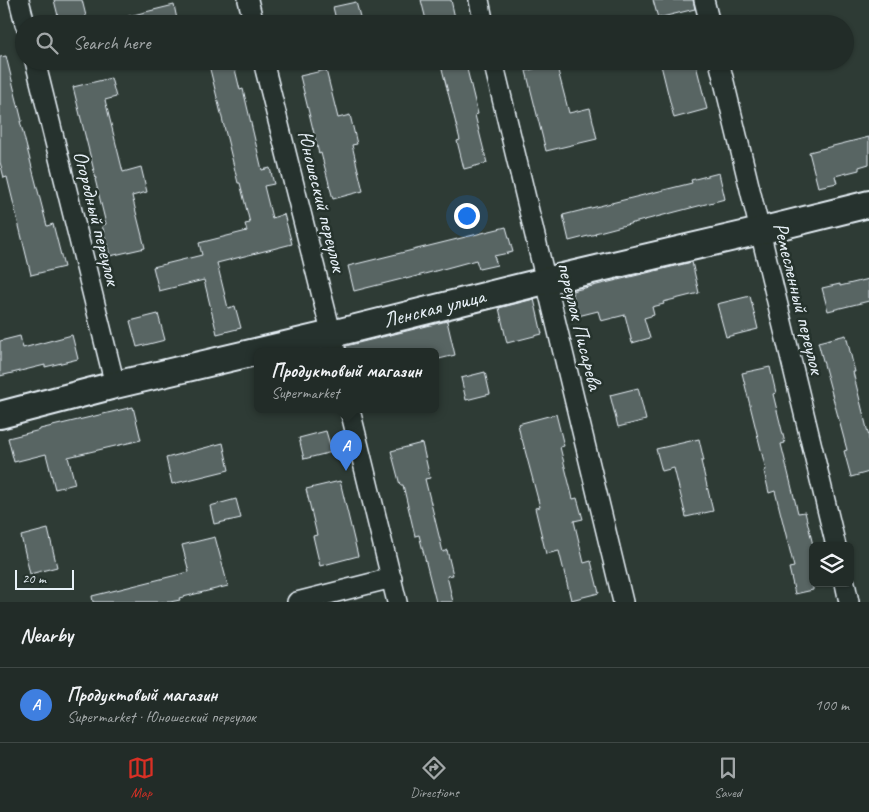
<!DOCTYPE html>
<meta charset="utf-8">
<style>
body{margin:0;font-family:Caveat,sans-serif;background:#2a3430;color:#f1f3f6}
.controls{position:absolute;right:15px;bottom:15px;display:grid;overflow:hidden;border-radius:8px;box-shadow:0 1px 4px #0004}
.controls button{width:45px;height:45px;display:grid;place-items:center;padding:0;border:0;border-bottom:1px solid #3f4845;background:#222c28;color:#f1f3f6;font:25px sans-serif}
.scale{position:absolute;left:15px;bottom:12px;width:59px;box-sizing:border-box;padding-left:5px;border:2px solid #e8f1f8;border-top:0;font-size:14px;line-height:18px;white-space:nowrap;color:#e8f1f8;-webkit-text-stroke:4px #26332d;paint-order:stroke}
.you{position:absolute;left:466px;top:215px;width:18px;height:18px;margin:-12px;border:4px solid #fff;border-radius:50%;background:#1a73e8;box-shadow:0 0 0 8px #1a73e833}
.badge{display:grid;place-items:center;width:32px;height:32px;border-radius:50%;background:#d93025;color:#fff;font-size:16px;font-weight:700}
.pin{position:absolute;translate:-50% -41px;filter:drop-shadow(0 1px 2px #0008)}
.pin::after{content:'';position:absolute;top:26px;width:18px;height:15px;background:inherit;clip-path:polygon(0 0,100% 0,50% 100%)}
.popup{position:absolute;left:254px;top:348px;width:185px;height:65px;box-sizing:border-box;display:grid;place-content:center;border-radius:8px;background:#222c28;filter:drop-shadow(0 1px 4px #0005);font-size:16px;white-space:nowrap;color:#a2a7a8}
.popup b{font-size:19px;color:#f1f3f6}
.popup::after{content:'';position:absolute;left:50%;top:100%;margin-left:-10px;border:10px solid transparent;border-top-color:#222c28}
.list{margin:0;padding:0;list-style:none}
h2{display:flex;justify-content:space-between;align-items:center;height:65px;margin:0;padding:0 20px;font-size:21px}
h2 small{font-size:16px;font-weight:400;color:#a2a7a8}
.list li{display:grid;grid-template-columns:32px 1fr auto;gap:15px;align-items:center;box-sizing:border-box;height:75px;padding:0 20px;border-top:1px solid #3f4845}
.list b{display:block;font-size:19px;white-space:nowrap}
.list p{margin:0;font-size:16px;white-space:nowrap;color:#a2a7a8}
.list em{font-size:16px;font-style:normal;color:#a2a7a8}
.icon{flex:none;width:28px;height:28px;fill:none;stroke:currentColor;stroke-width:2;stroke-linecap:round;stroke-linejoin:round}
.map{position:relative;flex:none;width:869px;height:602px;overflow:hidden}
.search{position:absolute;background:#222c28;box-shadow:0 1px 4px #0004;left:15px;right:15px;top:15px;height:55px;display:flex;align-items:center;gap:12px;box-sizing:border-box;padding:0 18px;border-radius:28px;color:#a2a7a8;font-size:19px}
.sheet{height:140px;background:#222c28}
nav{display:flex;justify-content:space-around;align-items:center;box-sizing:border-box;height:70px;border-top:1px solid #3f4845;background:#222c28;font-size:14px;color:#a2a7a8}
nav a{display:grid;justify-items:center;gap:2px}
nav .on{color:#d93025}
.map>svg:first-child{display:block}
</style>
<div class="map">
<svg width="869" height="602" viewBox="0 0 869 602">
<rect width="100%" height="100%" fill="#2e3b35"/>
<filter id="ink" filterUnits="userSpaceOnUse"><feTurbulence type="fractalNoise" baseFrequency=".02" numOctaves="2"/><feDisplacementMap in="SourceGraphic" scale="10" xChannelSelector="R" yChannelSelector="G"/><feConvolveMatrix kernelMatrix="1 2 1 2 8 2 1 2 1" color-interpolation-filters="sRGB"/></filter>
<g filter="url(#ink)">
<path fill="#596563" stroke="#e8f1f8" d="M54,0h28l6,24h-28z
M421,0h30l4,18 -22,6h-6z
M653,0h40l2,9 -37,9z
M356,2l6,22h-25l-4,-17z
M174,5l4,19h-57v-6z
M6,56l16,65h-2l27,105 6,-2 11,43 -33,8 -24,-98 -3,1 -4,-16v-105z
M208,61h25l7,29 3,-1 19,81 8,-2 4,16 -10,2 8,32 12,-4 8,30 -75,19 11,45 7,-2 6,22 -24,6 -13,-54 -45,11 -6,-24 49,-12 -3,-12 48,-12 -2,-7 5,-1 -10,-40h-2z
M440,61h25l13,53 -3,1 12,48 -23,6 -7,-28 3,-1z
M660,61h35l12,48 -33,9z
M556,63l13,50 21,-5 7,31 -51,12 -20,-80z
M326,70l12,48 12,-3 7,29 -5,1 11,46 -30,8 -12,-46 -2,1 -19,-78z
M111,78l5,19 -11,3 18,72 18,-5 6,25 -15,4 13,52 -35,8 -8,-31 4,-1 -11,-45h1l-23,-92z
M869,137v27l-10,3v3l-24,6 2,7 -19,4 -9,-35z
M719,173l6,26 -130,34 1,1 -27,7 -6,-26 129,-32 -1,-3z
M506,227l7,25 -19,4 3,9 -18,4 -3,-9 -70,19v-1l-52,13 -6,-25z
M692,262l7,31 -36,9 1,2 -12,3 2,8 -10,3 6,20 -18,5 -7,-28 -24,6 -3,-10 -20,5 -6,-25z
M869,279v22l-41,10 -6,-23 18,-4v2z
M750,296l8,33 -32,8 -9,-33z
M534,299l8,35 -35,9 -8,-35z
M158,314l7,26 -28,7 -7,-26z
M447,321l8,34 -20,5v-8h-88l-1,-6z
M72,335l6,24 -33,8v-2l-45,11v-35l20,-5 3,12z
M846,335l9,37h-2l16,65v35l-18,5 -7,-26 3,-1 -29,-108z
M770,367l6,26 -3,1 12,49 -4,1 17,69 7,-1 8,33v45l-18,4 -6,-26 5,-1 -19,-76 -6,2 -5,-22 2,-1 -24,-97z
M485,372l5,22 -24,6 -5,-22z
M638,388l8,32 -28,7 -8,-32z
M133,407l8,33 -73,17 7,27 -20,5 -9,-35 -32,8 -6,-24 32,-8v-1z
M556,414l8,32 -4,1 13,52 4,-1 6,21 -9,2 10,42 7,-2 8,32 -28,7 -12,-49 -13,3 -11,-46 5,-1 -18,-68h-1l-3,-15z
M326,431l6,21 -28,7 -5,-21z
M699,439l5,22h-3l12,50 -27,6 -12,-49 -12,3 -6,-22z
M223,443l6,27 -57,14 -6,-26z
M422,443l8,35 -5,1 18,73 4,-2 6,25 -6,1 6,26h-17l-17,-67 -4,1 -12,-51h-3l-9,-34z
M340,481l18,75 -38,10 -7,-30 4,-1 -11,-46z
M236,499l5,19 -27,6 -4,-18z
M48,529l9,38 -27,7 -9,-38z
M215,537l13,49 -49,12 1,2 -10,2h-77l-1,-6 97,-24 -7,-27z"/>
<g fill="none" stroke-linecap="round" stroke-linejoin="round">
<g stroke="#e8f1f8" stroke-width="22">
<path id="street" d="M19,0l6,24
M248,0l6,24
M479,0l5,24
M704,0l6,24
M35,61l80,324
M263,61l73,291
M493,61l130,541
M719,61l117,485
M350,410l47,192
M845,583l4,19
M297,602l95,-24"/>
</g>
<g stroke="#e8f1f8" stroke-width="30">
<path id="secondary" d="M0,415l115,-30 217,-51 213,-53 215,-50 109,-27"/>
</g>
<use href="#street" stroke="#26332d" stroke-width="19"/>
<use href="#secondary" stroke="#26332d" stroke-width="26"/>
</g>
</g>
<g text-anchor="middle" stroke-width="5" stroke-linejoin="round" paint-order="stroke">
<g font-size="21" fill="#e8f1f8" stroke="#26332d">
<text transform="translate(322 201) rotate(76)" y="7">Юношеский переулок</text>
<text transform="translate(97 218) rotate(76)" y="7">Огородный переулок</text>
<text transform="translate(799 298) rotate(76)" y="7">Ремесленный переулок</text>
<text transform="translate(434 308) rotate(-14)" y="7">Ленская улица</text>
<text transform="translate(580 326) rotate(76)" y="7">переулок Писарева</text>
</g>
</g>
</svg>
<div class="controls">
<button><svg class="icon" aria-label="layers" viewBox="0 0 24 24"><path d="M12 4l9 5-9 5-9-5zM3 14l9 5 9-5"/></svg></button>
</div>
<div class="scale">20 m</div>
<div class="you"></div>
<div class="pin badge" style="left:346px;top:471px;background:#3f7fe0">A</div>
<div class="popup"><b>Продуктовый магазин</b>Supermarket</div>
<div class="search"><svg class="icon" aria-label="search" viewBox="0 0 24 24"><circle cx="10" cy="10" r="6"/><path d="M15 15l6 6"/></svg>Search here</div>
</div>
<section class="sheet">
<h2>Nearby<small></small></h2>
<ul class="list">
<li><span class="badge" style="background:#3f7fe0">A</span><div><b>Продуктовый магазин</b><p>Supermarket · Юношеский переулок</p></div><em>100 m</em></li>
</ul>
</section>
<nav>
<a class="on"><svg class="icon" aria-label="map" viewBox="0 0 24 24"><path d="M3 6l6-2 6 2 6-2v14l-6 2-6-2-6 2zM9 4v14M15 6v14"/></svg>Map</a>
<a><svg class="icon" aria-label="directions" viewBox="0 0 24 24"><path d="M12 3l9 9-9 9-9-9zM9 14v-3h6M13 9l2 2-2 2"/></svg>Directions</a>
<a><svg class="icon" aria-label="saved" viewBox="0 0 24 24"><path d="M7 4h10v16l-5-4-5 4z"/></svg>Saved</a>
</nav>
